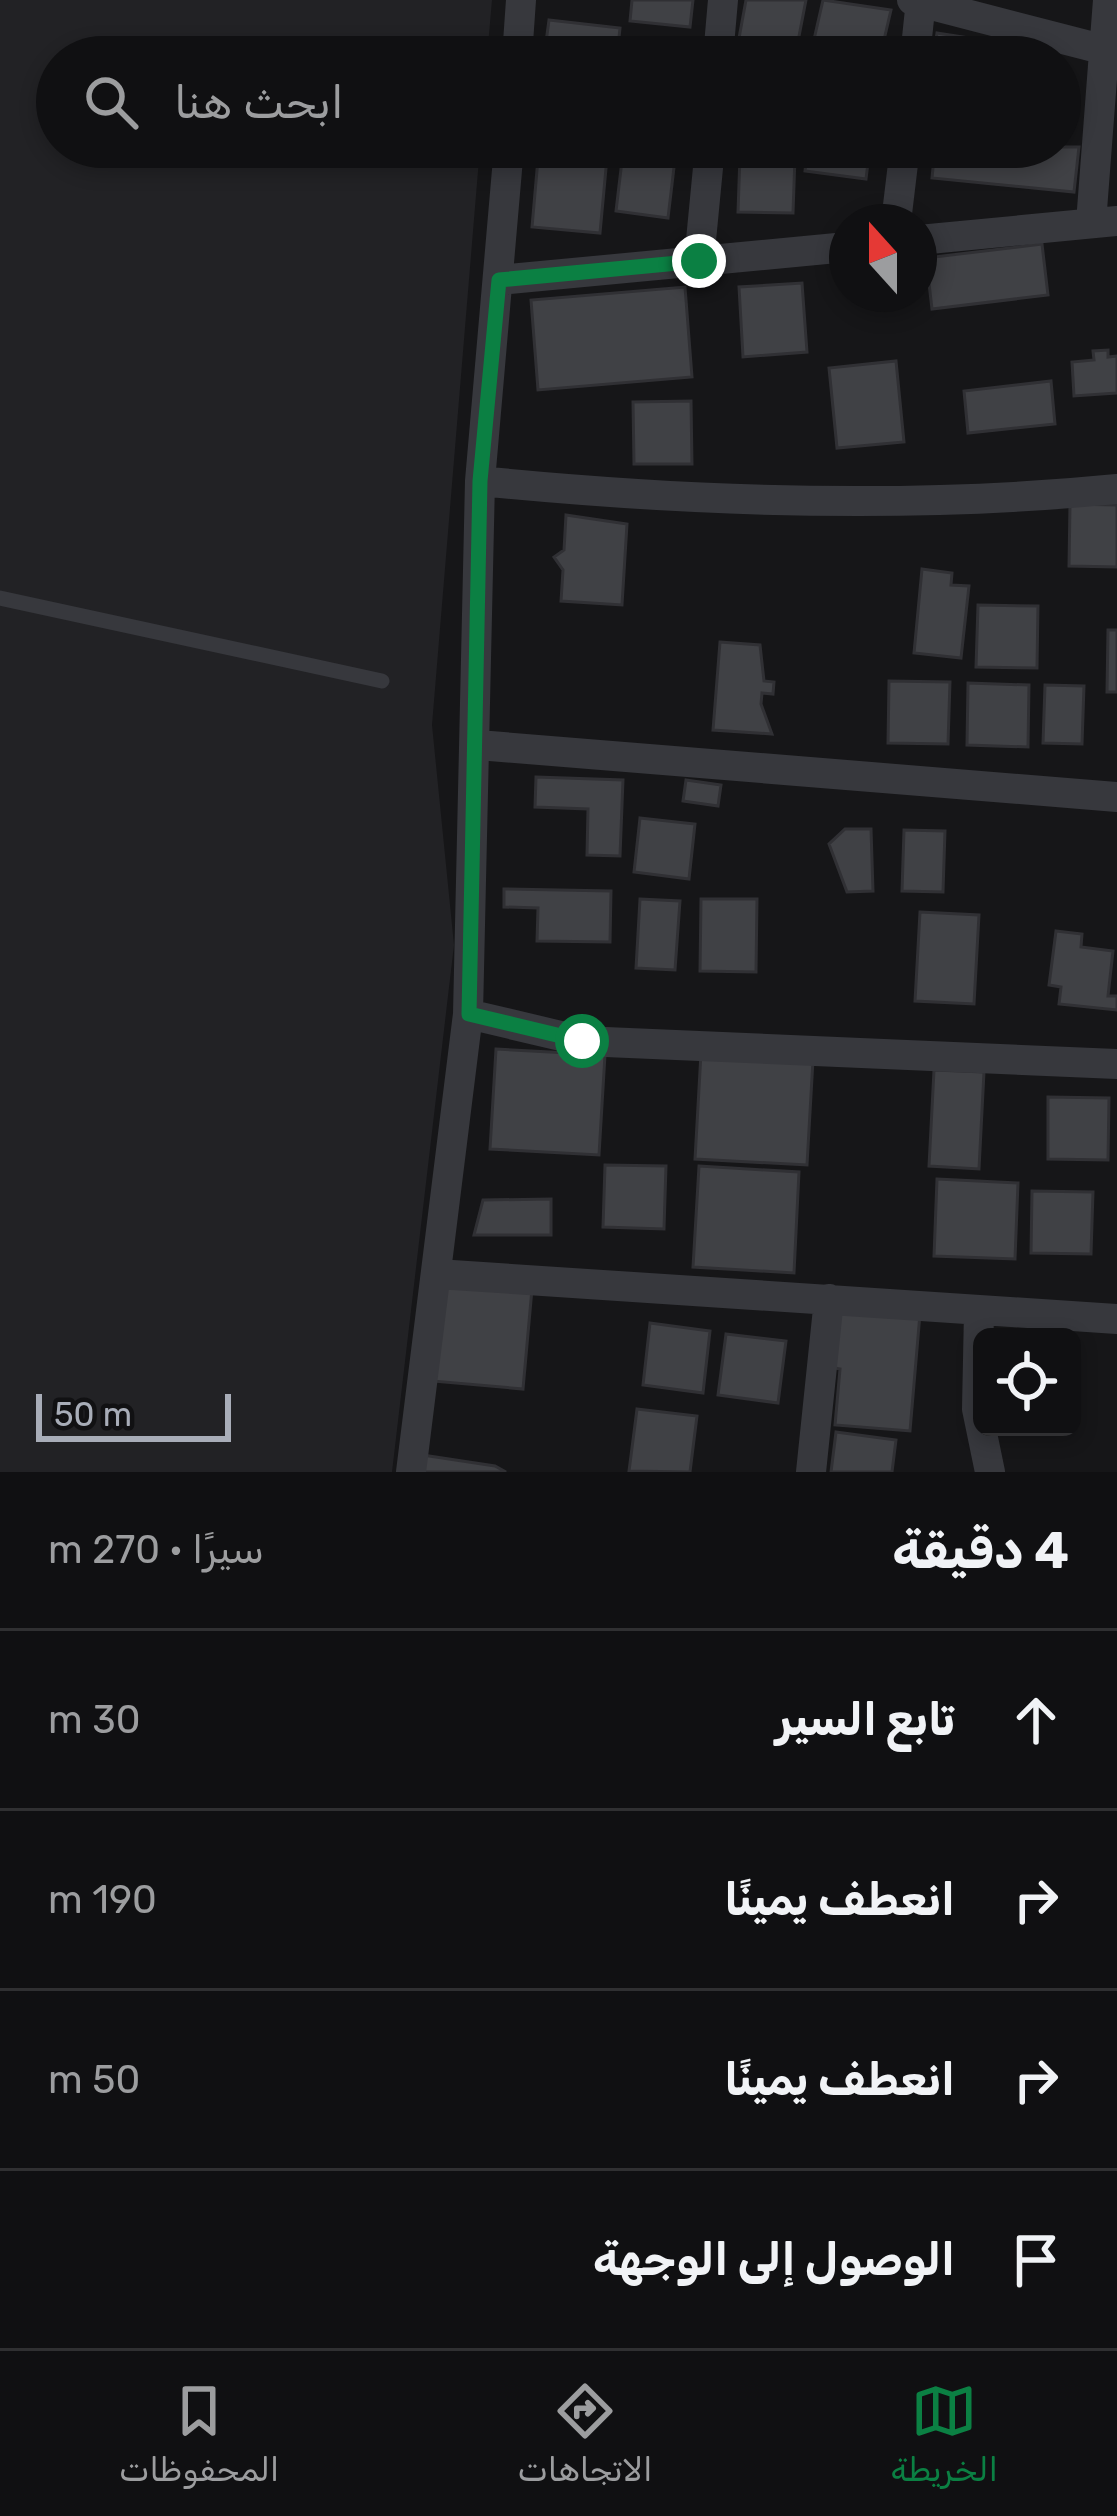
<!DOCTYPE html>
<html lang="ar">
<meta charset="utf-8">
<style>
body{margin:0;font-family:Rubik,Vazirmatn,sans-serif;background:#19191b;color:#f1f3f6;direction:rtl}
.controls{position:absolute;right:36px;bottom:36px;display:grid;overflow:hidden;border-radius:18px;box-shadow:0 6px 18px #0003}
.controls button{width:108px;height:108px;display:grid;place-items:center;padding:0;border:0;border-bottom:3px solid #303032;background:#101012;color:#f1f3f6;font:60px sans-serif}
.compass{position:absolute;left:829px;top:204px;width:108px;height:108px;border-radius:50%;background:#101012;box-shadow:0 6px 18px #0003;rotate:339deg}
.scale{position:absolute;left:36px;bottom:30px;width:195px;box-sizing:border-box;padding-left:12px;border:6px solid #a8adb8;border-top:0;font-size:33px;line-height:42px;white-space:nowrap;color:#a8adb8;-webkit-text-stroke:9px #111113;paint-order:stroke}
.stop{position:absolute;width:36px;height:36px;margin:-27px;border:9px solid #0b8043;border-radius:50%;background:#fff}
.stop.end{background:#0b8043;border-color:#fff;box-shadow:0 3px 12px #0008}
.list{margin:0;padding:0;list-style:none}
h2{display:flex;justify-content:space-between;align-items:center;height:156px;margin:0;padding:0 48px;font-size:51px}
h2 small{font-size:39px;font-weight:400;color:#9c9d9f}
.list li{display:grid;grid-template-columns:78px 1fr auto;gap:36px;align-items:center;box-sizing:border-box;height:180px;padding:0 48px;border-top:3px solid #303032}
.list b{display:block;font-size:45px;white-space:nowrap}
.list em{font-size:39px;font-style:normal;color:#9c9d9f}
.icon{flex:none;width:66px;height:66px;fill:none;stroke:currentColor;stroke-width:2;stroke-linecap:round;stroke-linejoin:round}
.map{position:relative;flex:none;width:1117px;height:1472px;overflow:hidden;direction:ltr}
.search{position:absolute;background:#101012;box-shadow:0 6px 18px #0003;left:36px;right:36px;top:36px;height:132px;display:flex;align-items:center;gap:30px;box-sizing:border-box;padding:0 42px;border-radius:66px;color:#9c9d9f;font-size:45px}
.sheet{height:876px;background:#101012}
nav{display:flex;justify-content:space-around;align-items:center;box-sizing:border-box;height:168px;border-top:3px solid #303032;background:#101012;font-size:33px;color:#9c9d9f}
nav a{display:grid;justify-items:center;gap:6px}
nav .on{color:#0b8043}
.map>svg:first-child{display:block}
</style>
<div class="map">
<svg width="1117" height="1472" viewBox="0 0 1117 1472">
<rect width="100%" height="100%" fill="#161618"/>
<path fill="#222225" d="M0,0h492l-5,57h-430v90h423l-48,578 22,220 -62,527h-392z"/>
<path fill="#404145" stroke="#303034" stroke-width="3" d="M632,0h61l-3,27 -60,-6z
M746,0h60l-11,57 -58,-8z
M823,0l68,10 -11,47h-70z
M549,20l71,8 -3,29h-73z
M937,33l71,11 -2,13h-73z
M539,147h69l-8,86 -68,-6z
M808,147h62l-4,32 -61,-8z
M935,147h144l-5,45 -142,-14z
M623,152l52,7 -7,59 -52,-7z
M740,155l55,2 -2,56 -55,-1z
M1042,244l6,51 -116,14 -6,-51z
M802,283l5,69 -64,5 -4,-70z
M685,287l7,90 -154,13 -7,-90z
M1108,350v7l9,-1v37l-43,3 -2,-34 22,-2 -1,-9z
M896,361l8,81 -67,6 -8,-80z
M1051,381l4,43 -87,9 -4,-42z
M691,401l1,63h-58l-1,-62z
M1070,504l47,1v62l-48,-1z
M566,515l61,9 -5,81 -61,-4 2,-31 -9,-13 10,-7z
M922,569l30,4 -1,12 18,1 -8,72 -47,-5z
M978,605l60,1 -1,62 -61,-1z
M1108,630h9v62h-10z
M720,642l40,3 4,36 10,1 -1,12 -11,-1 -1,11 11,30 -59,-4z
M889,681l61,1 -2,62 -60,-1z
M968,683l61,2 -1,62 -61,-2z
M1045,685l39,1 -2,58 -39,-1z
M536,777l87,3 -3,76 -33,-1 1,-46 -53,-2z
M686,780l35,5 -3,21 -35,-5z
M640,818l55,6 -6,55 -55,-7z
M845,829h26l2,62 -26,1 -18,-48z
M904,830l41,1 -2,61 -41,-1z
M504,889l107,2 -1,51 -73,-1 1,-33 -34,-1z
M640,899l40,2 -5,69 -39,-2z
M701,899h56l-1,73 -56,-1z
M920,912l59,3 -5,89 -59,-3z
M1056,931l26,3 -1,13 32,4 -5,45h9v14l-58,-6 2,-17 -12,-2z
M496,1049l109,6 -6,100 -109,-6z
M701,1053l112,7 -6,105 -112,-6z
M934,1070l50,2 -5,97 -50,-3z
M1048,1097l61,1 -1,62 -60,-1z
M605,1165l61,1 -2,63 -61,-2z
M699,1166l100,6 -5,101 -101,-6z
M937,1179l81,4 -3,76 -81,-3z
M1032,1191l61,1 -2,62 -60,-1z
M551,1199v36h-77l9,-35z
M441,1281l91,8 -9,100 -91,-8z
M834,1309l86,5 -10,117 -75,-6 5,-56 -11,-2z
M650,1323l60,8 -7,62 -60,-8z
M726,1334l60,7 -8,62 -60,-8z
M637,1409l60,7 -7,56 -61,-1z
M836,1432l60,8 -4,32h-61z
M416,1454l79,12 11,6h-93z"/>
<g fill="none" stroke-linecap="round" stroke-linejoin="round">
<path stroke="#37383d" stroke-width="15" d="M0,598l382,83"/>
<path stroke="#37383d" stroke-width="30" d="M912,0l205,53
M517,57l4,-57
M718,57l5,-57
M915,57l6,-57
M896,222l9,-75
M1091,223l17,-223
M919,240l198,-19
M699,261l11,-114
M499,280l348,-33
M480,481c211,21 426,29 637,8
M478,745l639,52
M468,1014l114,27 535,23
M437,1274l680,45
M979,1311l-2,98 13,63
M411,1472l57,-458 12,-533 29,-334
M811,1472l18,-173"/>
</g>
<g fill="none" stroke-linecap="round" stroke-linejoin="round">
<path stroke="#0b8043" stroke-width="15" d="M582,1041l-113,-27 11,-533 19,-201 200,-19"/>
</g>
</svg>
<div class="controls">
<button><svg class="icon" aria-label="locate" viewBox="0 0 24 24"><circle cx="12" cy="12" r="6"/><path d="M12 2v4M12 18v4M2 12h4M18 12h4"/></svg></button>
</div>
<svg class="compass" viewBox="-18 -18 36 36"><path d="M0-13l5 13h-10z" fill="#e53935"/><path d="M0 13l5-13h-10z" fill="#9c9d9f"/></svg>
<div class="scale">50 m</div>
<div class="stop" style="left:582px;top:1041px"></div>
<div class="stop end" style="left:699px;top:261px"></div>
<div class="search"><svg class="icon" aria-label="search" viewBox="0 0 24 24"><circle cx="10" cy="10" r="6"/><path d="M15 15l6 6"/></svg>ابحث هنا</div>
</div>
<section class="sheet">
<h2>4 دقيقة<small>سيرًا · 270 m</small></h2>
<ul class="list">
<li><svg class="icon" aria-label="ahead" viewBox="0 0 24 24"><path d="M12 20V5M6 11l6-6 6 6"/></svg><div><b>تابع السير</b></div><em>30 m</em></li>
<li><svg class="icon" aria-label="right" viewBox="0 0 24 24"><path d="M7 20v-9h11M14 6l5 5-5 5"/></svg><div><b>انعطف يمينًا</b></div><em>190 m</em></li>
<li><svg class="icon" aria-label="right" viewBox="0 0 24 24"><path d="M7 20v-9h11M14 6l5 5-5 5"/></svg><div><b>انعطف يمينًا</b></div><em>50 m</em></li>
<li><svg class="icon" aria-label="arrive" viewBox="0 0 24 24"><path d="M6 21V4h12l-3 4 3 4H6"/></svg><div><b>الوصول إلى الوجهة</b></div></li>
</ul>
</section>
<nav>
<a class="on"><svg class="icon" aria-label="map" viewBox="0 0 24 24"><path d="M3 6l6-2 6 2 6-2v14l-6 2-6-2-6 2zM9 4v14M15 6v14"/></svg>الخريطة</a>
<a><svg class="icon" aria-label="directions" viewBox="0 0 24 24"><path d="M12 3l9 9-9 9-9-9zM9 14v-3h6M13 9l2 2-2 2"/></svg>الاتجاهات</a>
<a><svg class="icon" aria-label="saved" viewBox="0 0 24 24"><path d="M7 4h10v16l-5-4-5 4z"/></svg>المحفوظات</a>
</nav>
